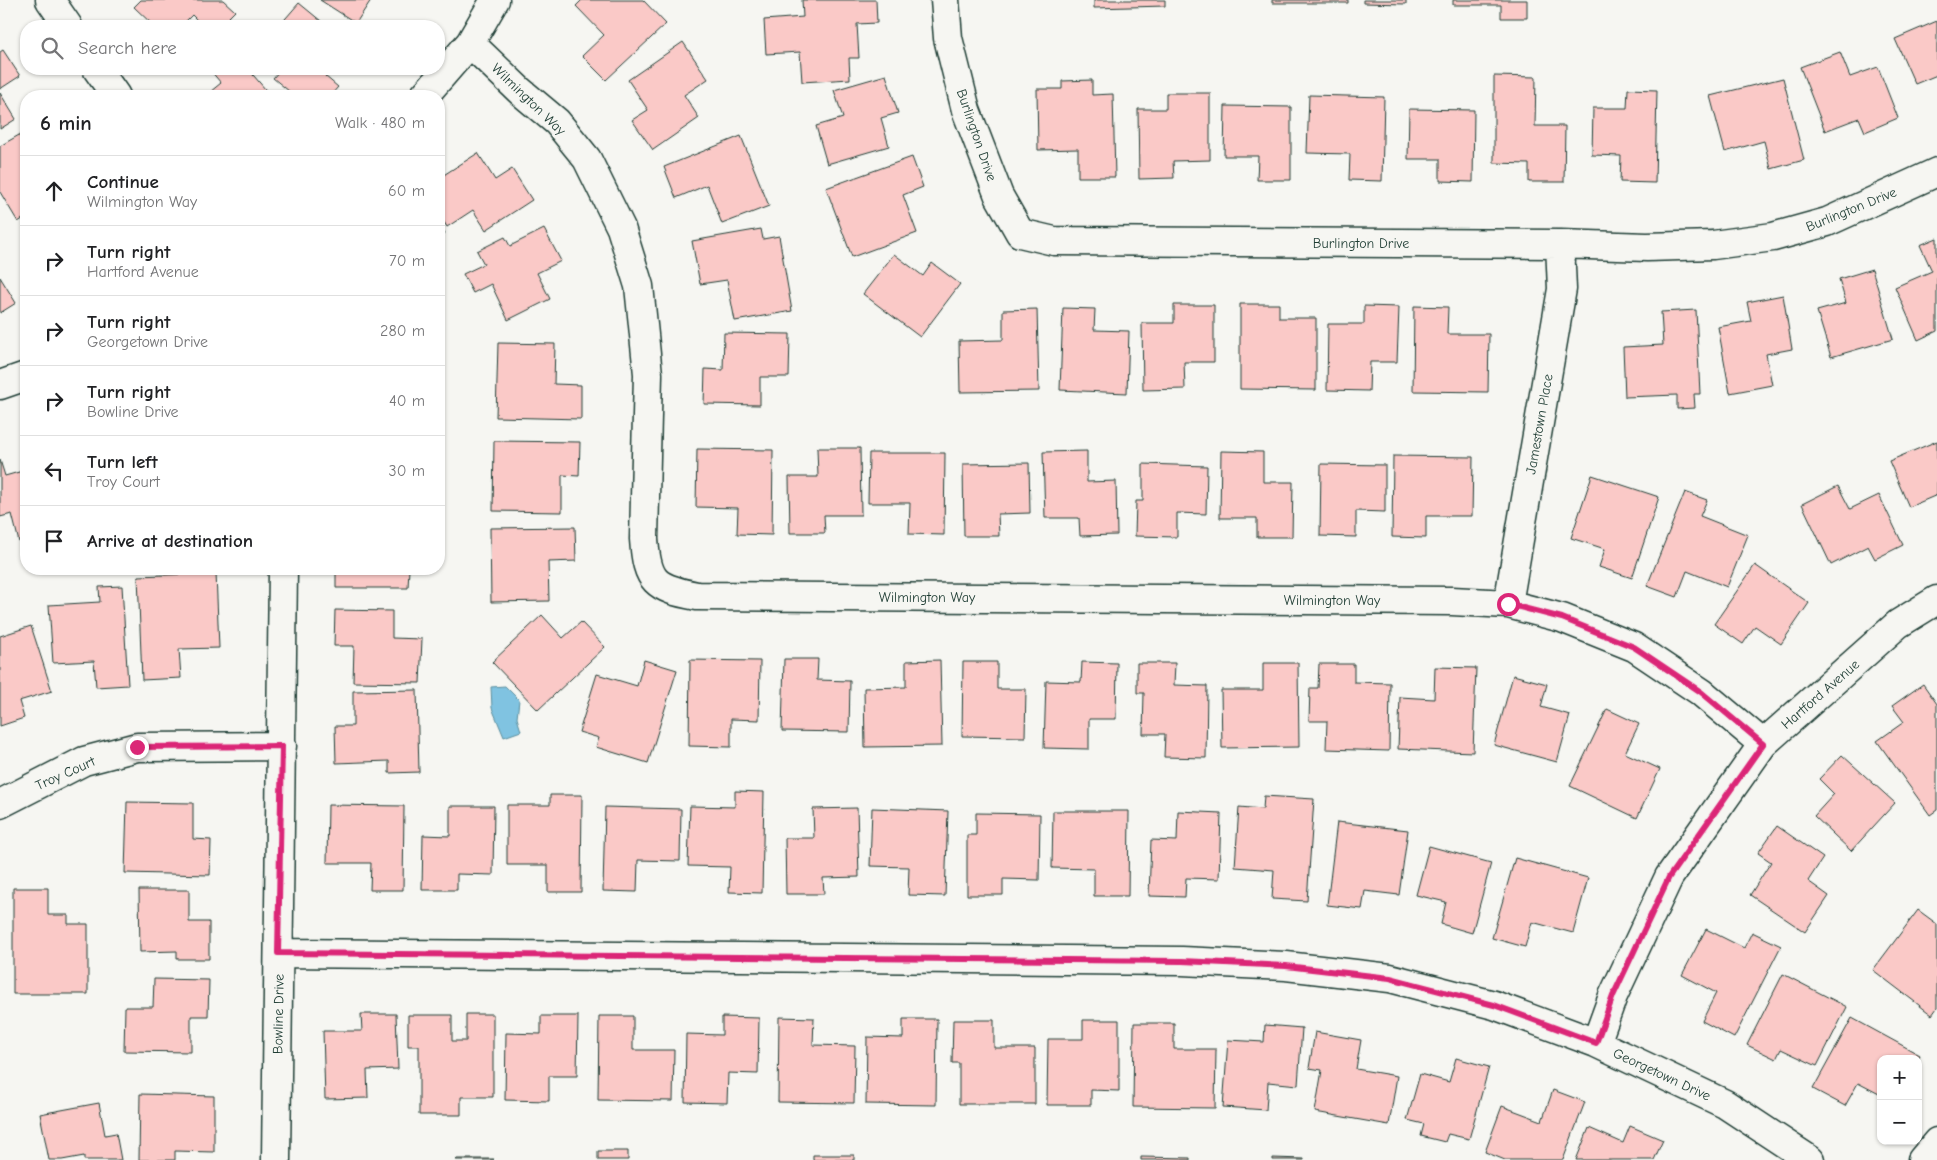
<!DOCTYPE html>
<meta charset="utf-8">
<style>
body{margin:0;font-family:"Comic Neue",sans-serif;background:#f2f2f2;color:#202124}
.controls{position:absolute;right:15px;bottom:15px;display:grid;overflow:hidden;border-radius:10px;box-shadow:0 1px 4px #0004}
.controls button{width:45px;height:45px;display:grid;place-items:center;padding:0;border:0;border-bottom:1px solid #e0e0e0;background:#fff;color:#202124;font:25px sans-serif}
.stop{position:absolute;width:15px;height:15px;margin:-11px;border:4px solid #db2777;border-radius:50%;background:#fff}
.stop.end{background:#db2777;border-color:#fff;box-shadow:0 1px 5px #0008}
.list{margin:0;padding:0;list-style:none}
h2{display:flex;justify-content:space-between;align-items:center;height:65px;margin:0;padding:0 20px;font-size:21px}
h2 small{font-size:16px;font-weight:400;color:#757577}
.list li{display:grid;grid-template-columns:32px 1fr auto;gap:15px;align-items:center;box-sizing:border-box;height:70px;padding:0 20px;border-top:1px solid #e0e0e0}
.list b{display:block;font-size:19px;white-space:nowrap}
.list p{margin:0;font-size:16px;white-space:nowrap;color:#757577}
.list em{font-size:16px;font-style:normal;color:#757577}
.icon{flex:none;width:28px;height:28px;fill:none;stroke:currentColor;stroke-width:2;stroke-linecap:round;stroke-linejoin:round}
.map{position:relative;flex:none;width:1937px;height:1160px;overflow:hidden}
.search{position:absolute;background:#fff;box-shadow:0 1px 4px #0004;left:20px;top:20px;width:425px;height:55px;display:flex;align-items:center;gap:12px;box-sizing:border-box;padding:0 18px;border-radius:20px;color:#757577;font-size:19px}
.panel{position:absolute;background:#fff;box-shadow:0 1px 4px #0004;left:20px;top:90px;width:425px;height:485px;border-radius:20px}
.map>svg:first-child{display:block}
</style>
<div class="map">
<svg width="1937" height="1160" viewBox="0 0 1937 1160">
<rect width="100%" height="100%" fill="#f6f6f2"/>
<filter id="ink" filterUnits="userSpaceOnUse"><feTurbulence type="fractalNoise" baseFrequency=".02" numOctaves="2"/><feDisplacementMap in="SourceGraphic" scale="10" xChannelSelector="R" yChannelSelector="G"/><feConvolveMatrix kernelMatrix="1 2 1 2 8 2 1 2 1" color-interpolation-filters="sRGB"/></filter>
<g filter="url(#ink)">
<path fill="#80c3e1" stroke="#598d9c" d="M505,686l14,14 -2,18 4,13 -17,6 -12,-29 -1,-21z"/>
<path fill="#fac9c7" stroke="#1f3d34" d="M141,0h82l12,11 -15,15h-17l-11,-11 -11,11h-27l-20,-19z
M320,0h51l-15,23z
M582,0h61l23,24 -60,56 -24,-24 22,-21 -28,-29z
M802,0h74l1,23 -20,1 2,34h-10l1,21 -48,3 -2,-30 -34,2 -2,-34 39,-3z
M1094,0h71v6l-71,2z
M1272,0h76v3h-76z
M1363,0h43v4l-43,-1z
M1453,0h74v18h-26v-13h-48z
M299,3l28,23h-48z
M1937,21v54l-22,9 -20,-45z
M683,42l25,37 -24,16 15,23 -46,32 -21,-30 16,-10 -20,-30z
M3,50l17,26 -20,13v-37z
M1840,52l10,25 28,-10 20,51 -33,14 -6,-14 -34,13 -25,-64z
M212,69h36l23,27h-66l16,-13 -11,-13z
M281,69h50l-6,7 13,11 -8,9h-35l-22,-18z
M886,75l12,38 -17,5 8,28 -62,18 -11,-38 27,-8 -9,-28z
M1494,76l42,1 -1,49h30l-1,56h-35v-18l-35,-1z
M1783,78l21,82 -33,9 -7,-28 -39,11 -15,-56z
M1092,80v15l21,-1 2,83h-37v-28l-40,1 -1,-61h25v-8z
M1628,89l29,1 -2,93 -35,-1 1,-26 -29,-1 1,-47h34z
M0,93l16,26 -16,10z
M1166,93h44v67l-37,1 1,17 -35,1 -1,-70h28z
M1309,95l75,2 -2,84 -33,-1 1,-26 -43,-1z
M1225,106l66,1v73h-34l1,-24h-34z
M1409,109l65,1 -1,72 -33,-1v-22h-32z
M26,131v86l-8,5 -18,-30v-46z
M741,136l28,70 -47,18 -15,-39 -31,13 -12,-31z
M478,153l17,27 17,-11 20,31 -46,30 -13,-20 -26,17 -8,-13v-36z
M912,157l11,30 -20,8 14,38 -65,24 -26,-69z
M439,225l6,8 -6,6z
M544,229l17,32 -24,12 13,26 -42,21 -17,-36 -18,9 -10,-19 21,-10 -7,-13 28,-14 5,9z
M761,229l2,10 16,-3 13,75 -57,10 -8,-41 -27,4 -8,-43z
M1937,238v93l-19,9 -23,-53 37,-16 -12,-26z
M894,254l29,22 9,-13 28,21 -40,53 -57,-43z
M1872,269l21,70 -62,18 -14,-46 29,-8 -7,-24z
M0,277l16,26 -16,10z
M1783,295l9,54 -26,5 6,31 -42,8 -12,-66 33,-6 -4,-19z
M1240,304h39v14h37v72l-76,-1z
M1174,305h40v57h-30l1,27 -42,1 -1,-67h32z
M1364,306l35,1 -2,55h-27l-1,29 -42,-1 1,-66h36z
M1414,306l34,1 -1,27h42l-1,58 -75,-1z
M1063,308l32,1 -1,21 35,1 -2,62 -67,-3z
M1037,309l2,82 -79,1 -1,-51 44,-1v-30z
M1696,310l4,84h-6l1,14 -18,1v-14l-52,2 -2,-50 40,-2 -2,-33z
M724,333l66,1 -1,43h-29v28l-56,-1 1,-35 18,1z
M498,343l57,1 -1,40 27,1v34l-85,-2z
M494,441l86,1 -1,34 -17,-1v37l-69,-1z
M1937,441v54l-28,12 -20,-46z
M817,448h43l1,67h-37l1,18h-35l-1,-56h29z
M697,449l76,1 -1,85 -35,-1 1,-26 -42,-1z
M1087,451v31l29,-1 1,54 -37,1 -1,-18h-34l-2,-66z
M1221,451l42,1v30h30l-1,55h-35v-19h-37z
M869,453h76l-1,82 -35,-1 1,-31h-42z
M1393,456l80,1 -1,59h-46v22l-34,-1z
M0,460l5,16 21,-6v70l-7,2 -7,-28 -12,3z
M1029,463l1,50 -32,1 1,22h-35l-1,-72z
M1143,464l64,2 -1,48 -29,-1v24l-42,-1 1,-35h7z
M1321,464l64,1v47l-29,-1v26l-36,-1z
M1592,475l67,22 -27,81 -33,-11 6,-18 -34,-11z
M1838,486l12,23 29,-14 24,50 -28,14 -7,-13 -37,19 -29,-61z
M1685,492l22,8 -7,16 48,19 -21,52 -40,-16 -10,26 -30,-11z
M575,527l1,34 -28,1 1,39 -58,1 -1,-74z
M1755,565l54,38 -28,41 -26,-18 -12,18 -29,-20z
M336,569h73l-1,19h-72z
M216,573l3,75 -40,1 2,29 -39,2 -4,-104z
M122,586l6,99 -32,2 -2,-26 -41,2 -4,-58 51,-3 -1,-15z
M335,610l57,1v27l30,1 -2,44 -67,-1 1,-36h-20z
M542,615l21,23 18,-16 24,25 -67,63 -46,-48z
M31,626l21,65 -33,10 5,17 -24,8v-90z
M784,659h34l-1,21 33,1 -1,51 -67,-1z
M644,660l33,10 -29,93 -52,-16 3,-9 -20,-6 18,-58 40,12z
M690,660l70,1 -1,59 -28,-1v28l-42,-1z
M940,660l2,86 -77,1 -1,-59 42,-1v-26z
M963,662h34v27h29l-1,48 -63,-1z
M1082,662l35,1 -1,56h-27v30l-45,-1 2,-67 35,1z
M1137,663h38l-1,22 33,1 -1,72 -42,-1 1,-23h-22l1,-41h-7z
M1263,663h35l1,84 -77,1 -1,-58h42z
M1319,664h35v18l36,1 -1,68 -63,-2 1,-28h-18l1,-33h8z
M1435,667l41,1 -3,84 -75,-3 2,-52 34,2z
M1513,675l34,9 -6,23 29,8 -13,47 -63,-17z
M1923,684l14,20v106l-7,5 -53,-74 27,-19 -12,-16z
M417,690l2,82 -30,1v-12l-53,2 -1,-37h18v-35z
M1607,709l32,15 -14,29 35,16 -23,49 -67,-32z
M1842,755l53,48 -44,48 -37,-35 20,-22 -15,-15z
M735,791l29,1 -2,101 -33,-1 1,-25 -42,-1 2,-60 45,1z
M550,795h32l-1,97h-33v-27h-41v-60h43z
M1264,796l50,3 -7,102 -35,-2 2,-29 -39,-3 4,-60 24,2z
M127,802l66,1v36l18,1 -1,35 -85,-2z
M328,805l76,1 -1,84h-33l1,-27h-44z
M450,806h44l-1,69 -36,-1v16h-35l1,-55 27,1z
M605,807l76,2 -1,52 -42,-1 -1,32 -34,-1z
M857,808l2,69 -36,1 1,16h-38l-1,-56h29l-1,-29z
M872,808l76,3 -3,85 -37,-1 1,-28 -39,-1z
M1053,811h76l-1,85h-34v-27l-42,-1z
M1178,811l43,2 -2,66 -33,-1 -1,19 -36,-1 2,-56 26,1z
M976,813l64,1 -1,66 -36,-1v16h-36v-60h9z
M1337,822l71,8 -9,65 -34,-4 -3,18 -35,-4z
M1777,826l46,32 -15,23 21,15 -24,36 -55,-37 21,-33 -13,-9z
M1429,846l62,17 -19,70 -31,-9 5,-22 -30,-7z
M1515,858l73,20 -15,55 -41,-11 -7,25 -33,-9z
M13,888h35v27h20v9h20v70h-75z
M139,890h50v32h20v37h-32v-8l-37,1z
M1918,910l19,14v84l-5,7 -59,-45z
M1706,929l38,19 8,-16 29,14 -47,92 -32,-17 14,-28 -34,-18z
M1783,974l64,33 -30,59 -36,-17 -5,10 -29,-14z
M154,979l55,1 -1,36h-17v36l-67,-1 1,-44h28z
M361,1014h35l2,55 -31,1 1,28 -43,1 -2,-68h39z
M466,1014h27v83h-32v18h-42v-69h-11v-31h44v26h14z
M541,1016h37l-1,60h-28v25l-44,-1 1,-67 35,1z
M599,1016h34v34h41l-1,51 -75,-1z
M722,1017l37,1 -1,56 -30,-1 -1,30 -42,-1 1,-68 36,1z
M779,1017l35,1 -1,27 42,1 -1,57 -76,-1z
M1852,1018l68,37 -2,4h-37v36l-23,-12 -13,23 -32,-17z
M903,1019h34l-1,86 -70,-1 1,-67 36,1z
M953,1020h41v28h41v56h-76v-41h-7z
M1083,1020h36v71l-28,-1v15h-44l1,-66h35z
M1134,1023h40v26h42l-1,59 -82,-1z
M1265,1025l37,3 -4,57 -30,-3 -2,28 -43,-3 5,-67 36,2z
M1315,1032l46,8 -5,29 41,7 -8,49 -74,-13 7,-42 -13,-2z
M1456,1058l33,9 -20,72 -21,-5 -3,8 -24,-6 3,-12 -17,-4 13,-46 29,8z
M1553,1090l32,12 -22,58h-58l-20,-8 17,-46 40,15z
M140,1094l74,2v56l-39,-1v9h-36z
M99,1103l6,32 11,-2 5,27h-37v-4l-22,4h-13l-9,-46z
M1630,1126l33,14 -9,20h-78l13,-32 34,15z
M598,1151h30v9h-30z
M813,1155h41v5h-41z
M1141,1157l49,1v2h-49z
M1273,1158l31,1v1h-31z
M457,1159h37l-1,1h-37z"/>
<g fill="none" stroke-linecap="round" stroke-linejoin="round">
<g stroke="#1f3d34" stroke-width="31">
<path id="minor" d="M50,0l18,26
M945,0l3,38 18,72 33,86 21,37 34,8 506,3 87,3 66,-2 60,-8 54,-15 110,-50
M470,43l50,48 37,31 30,37 34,69 18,58 9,88 -4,165c3,43 11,49 53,57l755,5 56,3 54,14 72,29 67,45 62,52
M97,69l19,27
M424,96l46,-53 25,-43
M0,385l26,-9
M1508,604l54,-315 -2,-45
M0,804l84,-43 53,-14 145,-1
M279,953l903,8 104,5 104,12 104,27 102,38 129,61 85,56
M1596,1043l17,-47 56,-119 94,-133 135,-120 39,-24
M276,1160l7,-591
M1922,1160l15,-18"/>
</g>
<use href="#minor" stroke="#f6f6f2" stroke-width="28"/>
</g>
</g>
<g fill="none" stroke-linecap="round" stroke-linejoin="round" filter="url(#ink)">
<path stroke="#db2777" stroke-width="6" d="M137,747l145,-1 -4,207 904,8 104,5 104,12 104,27 102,38 17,-47 56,-119 94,-133 -62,-52 -67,-45 -72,-29 -54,-14"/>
</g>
<g text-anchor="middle" stroke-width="5" stroke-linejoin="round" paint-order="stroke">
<g font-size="14" fill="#1f3d34" stroke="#f6f6f2">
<text transform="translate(529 99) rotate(44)" y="5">Wilmington Way</text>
<text transform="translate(977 135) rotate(71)" y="5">Burlington Drive</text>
<text transform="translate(1851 209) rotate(-22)" y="5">Burlington Drive</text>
<text x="1361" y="248">Burlington Drive</text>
<text transform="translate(1539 424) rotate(-80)" y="5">Jamestown Place</text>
<text x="927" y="602">Wilmington Way</text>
<text x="1332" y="605">Wilmington Way</text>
<text transform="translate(1820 694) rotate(-41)" y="5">Hartford Avenue</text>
<text transform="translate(65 773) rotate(-24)" y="5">Troy Court</text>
<text transform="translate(278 1014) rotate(-89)" y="5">Bowline Drive</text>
<text transform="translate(1662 1074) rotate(25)" y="5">Georgetown Drive</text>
</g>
</g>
</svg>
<div class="controls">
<button>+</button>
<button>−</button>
</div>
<div class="stop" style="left:1508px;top:604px"></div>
<div class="stop end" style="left:137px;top:747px"></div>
<div class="search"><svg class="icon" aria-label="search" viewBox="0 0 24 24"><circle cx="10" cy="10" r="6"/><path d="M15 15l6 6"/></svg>Search here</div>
<section class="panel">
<h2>6 min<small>Walk · 480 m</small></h2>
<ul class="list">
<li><svg class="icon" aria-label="ahead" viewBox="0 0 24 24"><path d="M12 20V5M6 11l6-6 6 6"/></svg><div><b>Continue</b><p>Wilmington Way</p></div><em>60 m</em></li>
<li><svg class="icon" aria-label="right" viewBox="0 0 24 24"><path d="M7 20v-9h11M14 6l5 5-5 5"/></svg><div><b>Turn right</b><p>Hartford Avenue</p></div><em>70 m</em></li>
<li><svg class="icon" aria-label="right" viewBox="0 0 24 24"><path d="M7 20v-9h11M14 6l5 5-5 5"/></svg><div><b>Turn right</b><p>Georgetown Drive</p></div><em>280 m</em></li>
<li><svg class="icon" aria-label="right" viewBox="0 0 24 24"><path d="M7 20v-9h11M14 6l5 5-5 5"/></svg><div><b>Turn right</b><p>Bowline Drive</p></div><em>40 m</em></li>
<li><svg class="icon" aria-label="left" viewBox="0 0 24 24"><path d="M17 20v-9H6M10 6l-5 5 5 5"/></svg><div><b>Turn left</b><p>Troy Court</p></div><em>30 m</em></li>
<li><svg class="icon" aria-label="arrive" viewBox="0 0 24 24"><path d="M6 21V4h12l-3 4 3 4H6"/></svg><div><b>Arrive at destination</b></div></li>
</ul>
</section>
</div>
